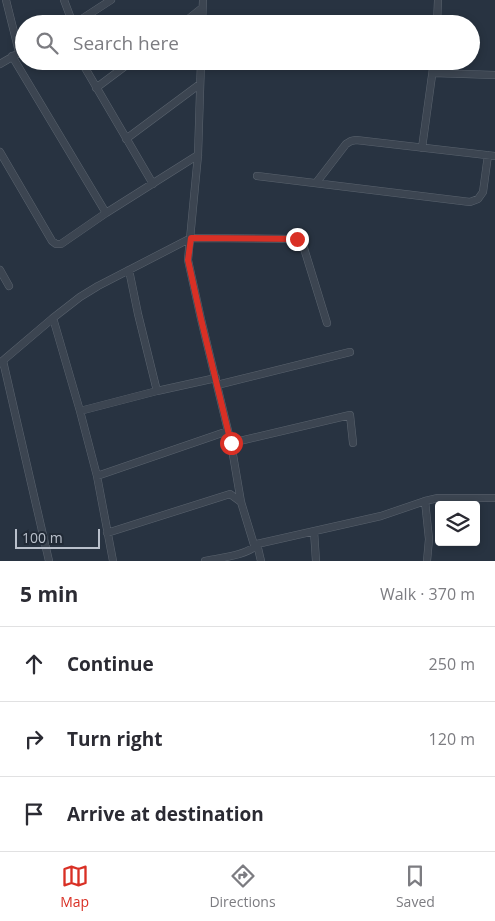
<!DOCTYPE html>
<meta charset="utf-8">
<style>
body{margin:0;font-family:"Open Sans",sans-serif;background:#f2f2f3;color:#2b2b33}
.controls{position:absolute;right:15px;bottom:15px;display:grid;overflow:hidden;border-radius:5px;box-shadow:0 2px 8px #0003}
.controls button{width:45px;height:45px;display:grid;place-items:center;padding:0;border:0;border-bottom:1px solid #e1e1e2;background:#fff;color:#2b2b33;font:25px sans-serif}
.scale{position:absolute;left:15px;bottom:12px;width:85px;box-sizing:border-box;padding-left:5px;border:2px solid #b9c0cb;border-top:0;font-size:14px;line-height:18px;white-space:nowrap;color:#b9c0cb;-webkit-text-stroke:4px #212a36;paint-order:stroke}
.stop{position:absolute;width:15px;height:15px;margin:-11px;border:4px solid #d93025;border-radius:50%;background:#fff}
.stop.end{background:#d93025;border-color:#fff;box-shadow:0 1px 5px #0008}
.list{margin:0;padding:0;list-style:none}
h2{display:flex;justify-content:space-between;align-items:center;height:65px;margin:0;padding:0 20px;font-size:21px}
h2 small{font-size:16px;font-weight:400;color:#7c7c81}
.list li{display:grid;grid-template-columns:32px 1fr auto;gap:15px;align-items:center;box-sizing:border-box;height:75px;padding:0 20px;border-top:1px solid #e1e1e2}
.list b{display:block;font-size:19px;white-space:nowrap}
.list em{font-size:16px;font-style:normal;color:#7c7c81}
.icon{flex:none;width:28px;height:28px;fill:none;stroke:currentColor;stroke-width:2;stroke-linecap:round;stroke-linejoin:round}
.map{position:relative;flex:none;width:495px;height:561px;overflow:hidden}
.search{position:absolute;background:#fff;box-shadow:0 2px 8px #0003;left:15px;right:15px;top:15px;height:55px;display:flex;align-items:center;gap:12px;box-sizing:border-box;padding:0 18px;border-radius:28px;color:#7c7c81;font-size:19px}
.sheet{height:290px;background:#fff}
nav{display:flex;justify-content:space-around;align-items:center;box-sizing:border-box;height:70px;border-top:1px solid #e1e1e2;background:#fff;font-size:14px;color:#7c7c81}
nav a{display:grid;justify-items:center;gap:2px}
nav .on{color:#d93025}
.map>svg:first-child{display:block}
</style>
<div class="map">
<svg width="495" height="561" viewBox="0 0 495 561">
<rect width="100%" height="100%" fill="#283341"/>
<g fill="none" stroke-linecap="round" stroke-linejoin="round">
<g stroke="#5a636e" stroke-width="8">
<path id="minor" d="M6,0l13,52
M64,0l9,24
M74,24l37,-24
M182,24l20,-16
M202,24l1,-24
M437,24l1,-24
M12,56l94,157
M81,61l72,123
M201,61l-3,94 -10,105 13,59 30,124 10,59 14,46
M0,64l24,-14
M433,73l62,2
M96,88l36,-27
M126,139l74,-55
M422,148l12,-87
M0,152l52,89 4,3h5l45,-31 92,-58
M257,176l213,26 8,-3 5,-7 5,-37
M316,183l30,-39 5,-3 5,-1 139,16
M0,270l9,16
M129,270l9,44 19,77
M53,318l27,93 17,65 16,85
M3,361l46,200
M0,363l53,-45 27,-21 18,-11 93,-48 106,1 3,2 3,4 24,78
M217,385l133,-33
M80,411l77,-20 59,-13
M231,443l119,-28 3,28
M97,476l131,-45
M425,501l4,38 -2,22
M314,531l2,30
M107,533l123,-39 11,8
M257,544l4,17
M205,561c14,-3 45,-6 52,-17l124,-28 44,-15 13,-3h57"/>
</g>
<use href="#minor" stroke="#3c4551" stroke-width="7"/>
</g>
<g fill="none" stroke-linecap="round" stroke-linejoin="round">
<path stroke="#d93025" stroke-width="6" d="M231,443l-30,-124 -13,-59 3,-22 106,1"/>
</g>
</svg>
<div class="controls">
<button><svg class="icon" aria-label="layers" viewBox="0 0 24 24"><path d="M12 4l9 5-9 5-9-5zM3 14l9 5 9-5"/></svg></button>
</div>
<div class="scale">100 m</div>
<div class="stop" style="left:231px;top:443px"></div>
<div class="stop end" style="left:297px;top:239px"></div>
<div class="search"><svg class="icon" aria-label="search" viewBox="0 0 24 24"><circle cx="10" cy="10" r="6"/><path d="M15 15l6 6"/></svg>Search here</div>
</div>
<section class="sheet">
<h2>5 min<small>Walk · 370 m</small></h2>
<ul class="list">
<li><svg class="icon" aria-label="ahead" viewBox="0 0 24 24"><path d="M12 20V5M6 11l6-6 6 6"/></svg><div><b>Continue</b></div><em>250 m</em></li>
<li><svg class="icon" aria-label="right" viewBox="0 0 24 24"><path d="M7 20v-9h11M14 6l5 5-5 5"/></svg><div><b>Turn right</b></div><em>120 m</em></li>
<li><svg class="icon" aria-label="arrive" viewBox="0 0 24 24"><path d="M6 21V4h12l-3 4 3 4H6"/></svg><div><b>Arrive at destination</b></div></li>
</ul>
</section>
<nav>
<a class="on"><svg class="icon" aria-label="map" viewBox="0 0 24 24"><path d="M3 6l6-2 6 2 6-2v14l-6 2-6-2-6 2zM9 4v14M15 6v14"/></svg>Map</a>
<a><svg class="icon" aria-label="directions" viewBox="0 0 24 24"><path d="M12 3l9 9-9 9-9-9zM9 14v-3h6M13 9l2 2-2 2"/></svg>Directions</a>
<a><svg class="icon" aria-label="saved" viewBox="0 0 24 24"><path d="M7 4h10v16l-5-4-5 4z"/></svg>Saved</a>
</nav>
